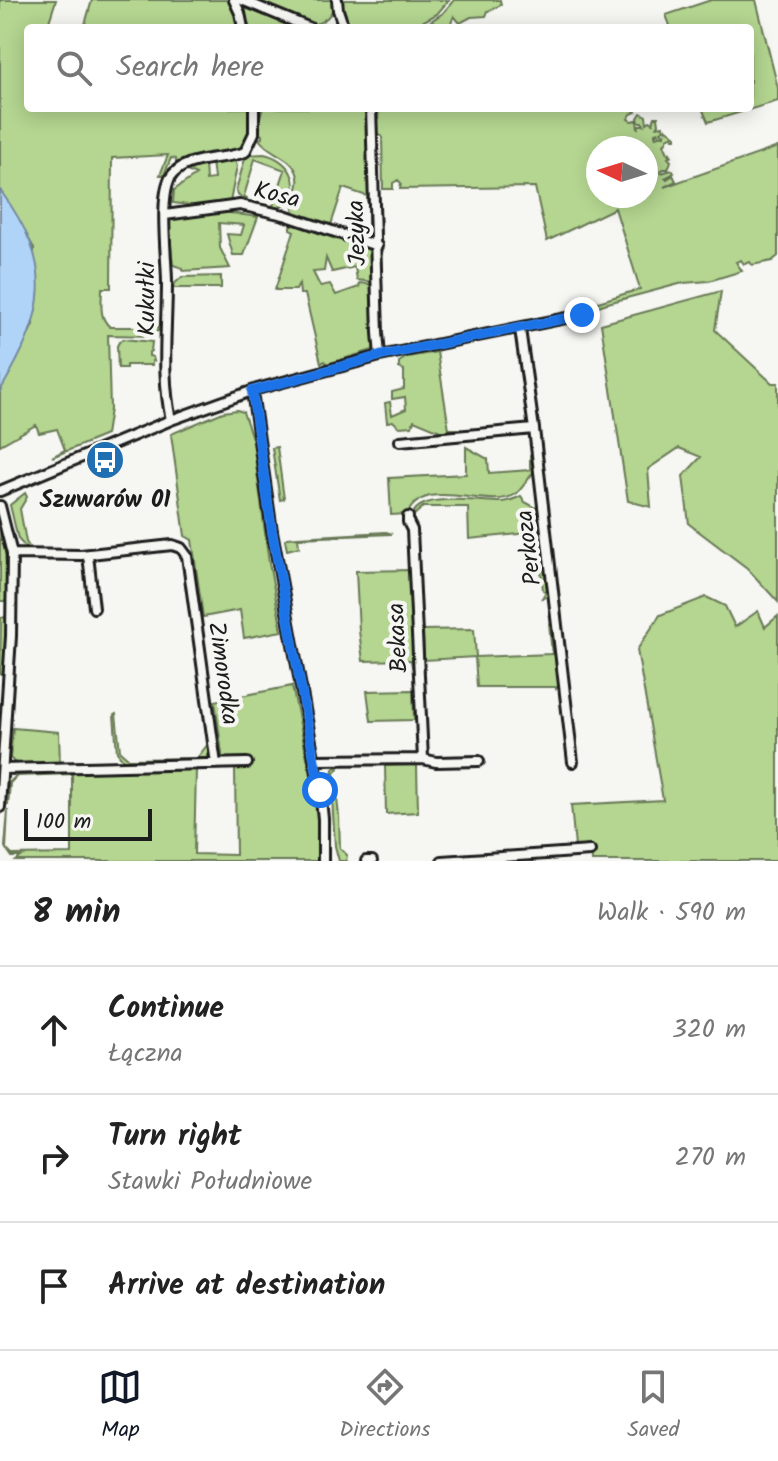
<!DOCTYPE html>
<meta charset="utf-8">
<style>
body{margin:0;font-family:Kalam,sans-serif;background:#f2f2f2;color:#222}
.compass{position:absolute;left:586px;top:136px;width:72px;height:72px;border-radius:50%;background:#fff;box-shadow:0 4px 20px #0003;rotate:274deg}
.scale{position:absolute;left:24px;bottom:20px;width:128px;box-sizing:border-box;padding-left:8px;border:4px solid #1c1c1c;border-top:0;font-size:22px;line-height:28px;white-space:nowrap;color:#1c1c1c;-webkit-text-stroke:6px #f6f6f2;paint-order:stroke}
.stop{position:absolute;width:24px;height:24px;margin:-18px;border:6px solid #1a73e8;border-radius:50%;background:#fff}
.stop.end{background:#1a73e8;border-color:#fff;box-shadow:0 2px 8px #0008}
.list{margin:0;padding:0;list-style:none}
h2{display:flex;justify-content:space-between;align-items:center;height:104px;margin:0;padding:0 32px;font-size:34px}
h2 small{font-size:26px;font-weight:400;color:#767676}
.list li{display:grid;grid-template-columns:52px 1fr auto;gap:24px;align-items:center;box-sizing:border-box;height:128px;padding:0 32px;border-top:2px solid #e0e0e0}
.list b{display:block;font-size:30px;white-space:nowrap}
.list p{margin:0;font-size:26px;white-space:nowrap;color:#767676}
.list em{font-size:26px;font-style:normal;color:#767676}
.icon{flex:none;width:44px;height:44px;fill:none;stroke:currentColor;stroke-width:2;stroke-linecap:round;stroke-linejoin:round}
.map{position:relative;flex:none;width:778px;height:861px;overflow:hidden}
.search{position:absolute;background:#fff;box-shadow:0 4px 20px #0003;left:24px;right:24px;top:24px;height:88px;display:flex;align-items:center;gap:20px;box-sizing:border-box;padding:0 28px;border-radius:8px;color:#767676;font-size:30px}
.sheet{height:488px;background:#fff}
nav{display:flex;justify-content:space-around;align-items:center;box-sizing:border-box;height:112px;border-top:2px solid #e0e0e0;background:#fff;font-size:22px;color:#767676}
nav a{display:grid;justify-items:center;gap:4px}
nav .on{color:#111827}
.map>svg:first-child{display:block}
</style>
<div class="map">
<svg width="778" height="861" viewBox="0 0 778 861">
<rect width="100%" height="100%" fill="#f6f6f2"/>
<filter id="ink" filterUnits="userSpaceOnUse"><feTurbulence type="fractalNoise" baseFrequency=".0125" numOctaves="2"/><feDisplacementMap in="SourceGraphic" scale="16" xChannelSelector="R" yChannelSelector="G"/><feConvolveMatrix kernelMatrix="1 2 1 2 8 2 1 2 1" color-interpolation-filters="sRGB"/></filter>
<g filter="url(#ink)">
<path fill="#b4d690" stroke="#687956" stroke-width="2" fill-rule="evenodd" d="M0,0h56l-9,28h-19v80h224l-1,24 -8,18 -67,20v-11l-5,-1 -7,17h-4l8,-20 -56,3 -1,130h-9c0,14 -4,29 8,39h49l-1,4 -3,1 -1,4 -46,-1 2,74 -4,26 -54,22 13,-7 -8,-21 -18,4 -3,-8 -36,20v-54l33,-66 1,-77 -34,-58z
M92,0h139l10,28h-157z
M247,0h88c-1,15 -12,24 -26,25z
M340,0h109l-12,14 -26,14h-65l-4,-12z
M454,0h46l1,5 -13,6 -2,5 -15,1 -11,6 -6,-7 -5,12h-12v-4l-6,-3 12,-8z
M711,0h45l22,88v13l-70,21 -6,-14h48v-80h-79l-5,-13z
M238,1l66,27h-58z
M263,108h106l3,92 -5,1v-5l-24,-8 -12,37 31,11 6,-5v-18h2v26l-73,-24c-12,-12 6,-25 0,-42 -7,-18 -28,-19 -38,-34l3,-1v-3l-3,-1 1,-5 -2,1 -1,-4z
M374,108h3l1,12 1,-12h252l5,4 -5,2 -3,5 3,2 6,-1 1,9 1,-4h5l-2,-3h-3l-1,-4 3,-5 5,3 1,7 3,-2 3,2 2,-6h3l1,7 -2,3 6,-1 1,3 -3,2 3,3 -4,1 -2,-3 -3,1v2l2,-1 -1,3 9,-2 1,-7 10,8v2h-3v-3l-6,3v3l-3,3 5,12 1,-3 2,3 -4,2 3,3 -3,8h-4l-4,2 1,2 11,-3 2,3 -9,5 2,1 6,-4 3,6 -12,6 114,-40v109l-6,5 -20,4 -2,-3 -6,2 -3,-4 -5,2 6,9 -33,10 -26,2 -79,21 -21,8 -1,-5 58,-18 -25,-81 -68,33 -12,-54 -135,2 1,-6 -3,-3 -5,3v6h-10l-1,-53 -6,-3zM598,148h48v48h-48z
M264,154c22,4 41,28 22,48 -3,3 -5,6 -10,6 -6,1 -14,-3 -19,-5l16,3 12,-36 -30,-11 -11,37 3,2v2l-8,-4 -3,-6 10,-35z
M229,159l6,2 2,5 -7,36c-17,8 -39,3 -57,1l1,-13 22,-15 -9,-4 18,-7 1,16 8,-1 -2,-18z
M216,211l42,6 -14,38h-11l-6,-21 14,1 3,-10 -25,-2 1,25 10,20 -47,3v-3l-10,-3 -5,-48z
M302,222l68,24 3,9 1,27 -17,-2 -2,-13 -23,5 -6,-14 -2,13 -11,1 7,14 10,-2 6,11 23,-8 1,-4 15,2 1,64 -49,15 -2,-3 -4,2 -16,-69h-5l-1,-10 -3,6h-21l19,-59 -4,-2v-3l4,-3z
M221,276v12h-47l-1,-3 9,-8z
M721,291l-6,39 57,53h6v219l-31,-34 -58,-44 -6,-48 18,-19 -22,-9 -31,21 3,38 -23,-6 -27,-177z
M123,339l29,3 -1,9 -2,1v4l4,1 1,4h-2v4h-26v3h-8l-1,-22 2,-4z
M437,352l12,77h11l1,3 -16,1 -31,-13 -2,6 -13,1 -6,-6 -6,1 -2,-19 5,-1 2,13 14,-6 -1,-12 -13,2v-7l12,-3v-19l-5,-2v-6l8,-5z
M237,410l6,2 10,29 16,122 13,68 -38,7 -4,-28 -37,7 -11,-77 -7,-4 -14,-102 52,-22z
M277,447l7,52 -4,1 -8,-52z
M466,447l22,12 1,14 41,-3v-15l2,-1 2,15h2c-6,7 -14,20 -20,25 -29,18 -89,-20 -109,20l-16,1 -2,-37 77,-4z
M25,493l2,4 -7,12 6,33 5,8h-3l-10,-11 -8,-34z
M521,496l4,6 13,7 2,8 -8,6 4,2 4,7 -71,7 -1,-32h-45l-11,10c5,-27 70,-14 91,-15 7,-1 12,-3 18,-6z
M0,519c6,27 7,53 7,82h-7z
M386,532l6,2 -94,4 1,9 -12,3 -2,-10 2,-2 11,-1z
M545,549l6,47 -9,2 3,-5v-2l-2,-1 -4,-40z
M410,570l4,96 -2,1 -1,-7 -48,1 -4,-30 -3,-60z
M706,597l19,9 10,21 23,-16 7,16 13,-11v245h-186l-1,-15 -16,1 -4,-42 92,-5 -26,-150 23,-35z
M5,617l2,2 -2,55h-5l1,-56z
M549,623l5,31 2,1 2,18h2l1,12 -5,4v-2h-79l-2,-30 -51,3 -1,-30 51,-1 2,28 76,-3z
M292,686l16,76 1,5h2l6,43 1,51h-302l5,-4h-9l-7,-10 3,-37 -2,39 6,6 60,-1v-80l-55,2 -7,7 -2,22 1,-22 10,-10 200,-6v2l-23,1 -2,84 42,1 -1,-86h-11l-9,-68z
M413,690l1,30 -43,1 -4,-30z
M116,714l4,37 9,8 68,-1 11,-14 -2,-14h2c1,12 5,23 -4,32h-79l-8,-10 -3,-37z
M13,728l46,4 1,33h-43l-7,-7z
M417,765l1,47 -32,2 -1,-48z
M336,767h3l-5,6 5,43 1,32 7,7 -1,6h-7l-4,-15 -4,-65 2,-12z"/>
<path fill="#b0d4f8" stroke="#758aa0" stroke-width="2" d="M0,190c57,77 46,123 0,201z"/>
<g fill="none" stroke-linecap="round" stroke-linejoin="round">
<g stroke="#1c1c1c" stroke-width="14">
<path id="minor" d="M234,0l6,13 3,15
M242,0l68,28
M337,0l1,10 6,18
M371,108l7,225 2,23
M165,215l75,-10 44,10 93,31
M520,329l14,100 39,333
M252,391l20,140 48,259 3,29v42
M171,420c-10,-45 -4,-91 -4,-137 0,-25 -8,-83 3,-105 14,-23 53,-17 75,-26l9,-19v-25
M400,441l134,-12
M0,491l171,-71 86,-31 123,-33 211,-43
M0,506l12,48 -1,82 -11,171
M408,517v5l4,8 11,229
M12,554l69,1 91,-10 9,3 6,8 29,208
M88,555l6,53
M315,760l108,-1 13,3 43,-1
M3,769l244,-6
M366,861h6
M442,861l148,-10"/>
</g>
<use href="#minor" stroke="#f6f6f2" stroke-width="8"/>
</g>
</g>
<g fill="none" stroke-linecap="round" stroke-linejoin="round" filter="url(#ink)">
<path stroke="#1a73e8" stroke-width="10" d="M320,790l-48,-259 -20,-140 128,-35 202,-41"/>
</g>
<defs>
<g id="bus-disc" transform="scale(2)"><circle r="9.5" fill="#1f6fb2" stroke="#f6f6f2"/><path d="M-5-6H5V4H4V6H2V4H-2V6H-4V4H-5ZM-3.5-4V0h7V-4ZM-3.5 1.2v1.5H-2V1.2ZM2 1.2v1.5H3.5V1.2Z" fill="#fff"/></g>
</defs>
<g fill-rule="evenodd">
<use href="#bus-disc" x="105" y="460"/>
</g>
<g text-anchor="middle" stroke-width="8" stroke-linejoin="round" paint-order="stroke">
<g font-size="24" fill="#1c1c1c" stroke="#f6f6f2">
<text transform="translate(277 194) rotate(14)" y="8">Kosa</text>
<text transform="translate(356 233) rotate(-92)" y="8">Jeżyka</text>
<text transform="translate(146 299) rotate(-90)" y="8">Kukułki</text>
<text transform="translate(528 548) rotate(-97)" y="8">Perkoza</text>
<text transform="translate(397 638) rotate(-93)" y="8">Bekasa</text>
<text transform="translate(224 673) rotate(82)" y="8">Zimorodka</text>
</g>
<g font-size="24" font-weight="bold" fill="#1c1c1c" stroke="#f6f6f2">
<text x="105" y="507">Szuwarów 01</text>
</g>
</g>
</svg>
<svg class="compass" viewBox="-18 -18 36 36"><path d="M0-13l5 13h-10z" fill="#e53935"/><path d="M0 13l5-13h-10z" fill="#767676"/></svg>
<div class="scale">100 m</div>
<div class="stop" style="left:320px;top:790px"></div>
<div class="stop end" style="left:582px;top:315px"></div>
<div class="search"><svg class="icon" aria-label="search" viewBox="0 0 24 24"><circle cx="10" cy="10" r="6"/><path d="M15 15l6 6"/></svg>Search here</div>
</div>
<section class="sheet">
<h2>8 min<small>Walk · 590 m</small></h2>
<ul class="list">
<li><svg class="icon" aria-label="ahead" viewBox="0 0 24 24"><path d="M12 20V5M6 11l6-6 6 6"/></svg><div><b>Continue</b><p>Łączna</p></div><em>320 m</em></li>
<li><svg class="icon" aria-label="right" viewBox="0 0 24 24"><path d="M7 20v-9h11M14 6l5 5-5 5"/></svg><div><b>Turn right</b><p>Stawki Południowe</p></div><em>270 m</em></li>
<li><svg class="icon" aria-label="arrive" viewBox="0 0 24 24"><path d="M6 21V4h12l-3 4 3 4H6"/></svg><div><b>Arrive at destination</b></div></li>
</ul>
</section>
<nav>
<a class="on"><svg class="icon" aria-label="map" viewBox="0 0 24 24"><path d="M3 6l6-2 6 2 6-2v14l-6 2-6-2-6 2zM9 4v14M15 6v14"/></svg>Map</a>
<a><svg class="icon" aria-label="directions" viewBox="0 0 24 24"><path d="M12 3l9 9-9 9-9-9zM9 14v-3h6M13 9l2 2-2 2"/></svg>Directions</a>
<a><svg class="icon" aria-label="saved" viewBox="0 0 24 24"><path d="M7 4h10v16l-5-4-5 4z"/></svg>Saved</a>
</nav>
